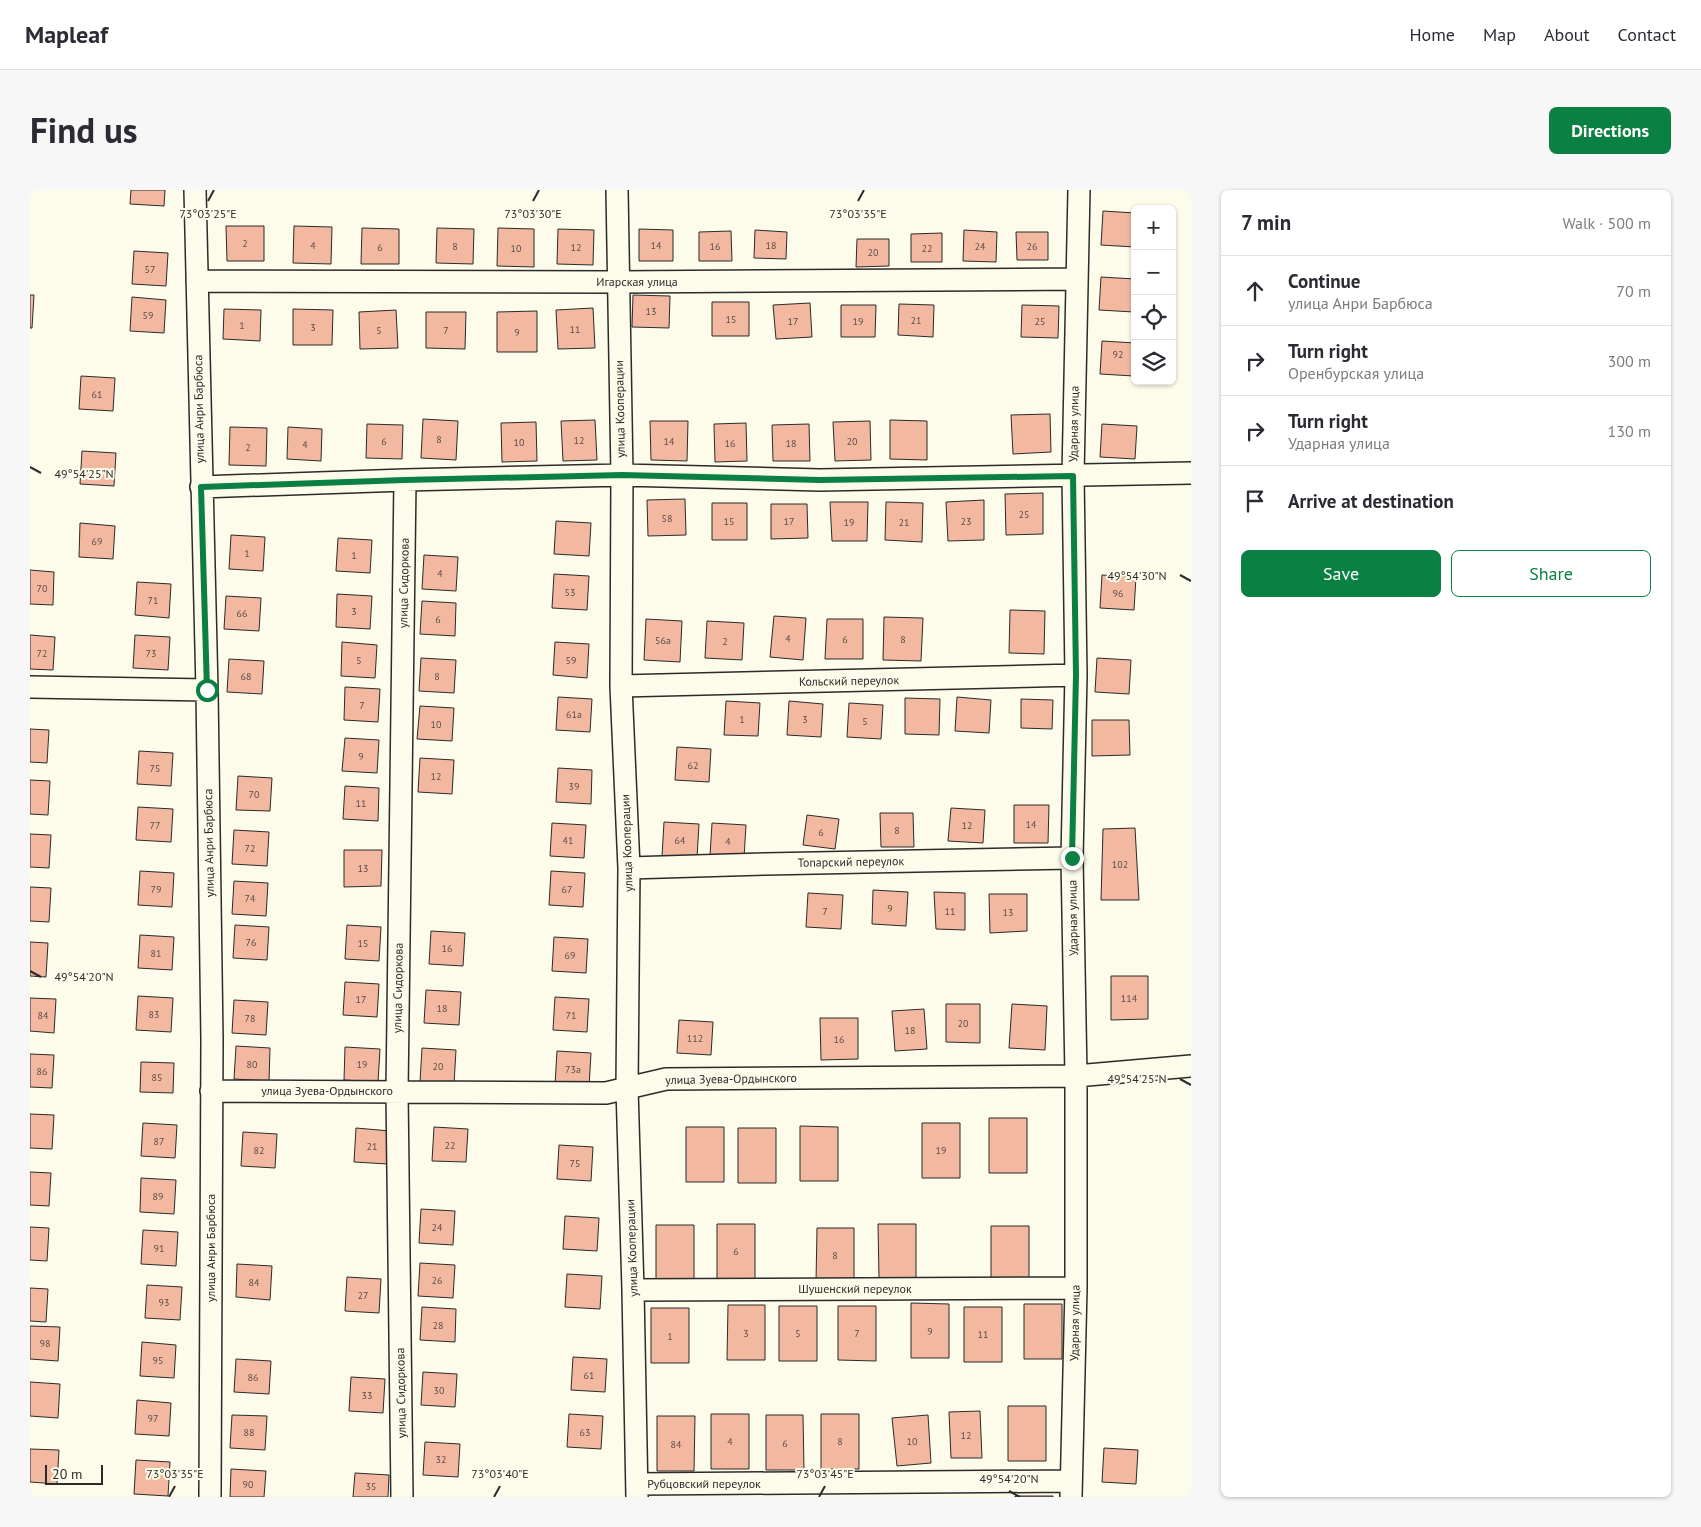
<!DOCTYPE html>
<meta charset="utf-8">
<style>
body{margin:0;font-family:"PT Sans",sans-serif;background:#f7f7f7;color:#2b2b33}
.controls{position:absolute;right:15px;top:15px;display:grid;overflow:hidden;border-radius:8px;box-shadow:0 1px 4px #0004}
.controls button{width:45px;height:45px;display:grid;place-items:center;padding:0;border:0;border-bottom:1px solid #e1e1e2;background:#fff;color:#2b2b33;font:25px sans-serif}
.scale{position:absolute;left:15px;bottom:12px;width:58px;box-sizing:border-box;padding-left:5px;border:2px solid #2b2b2b;border-top:0;font-size:14px;line-height:18px;white-space:nowrap;color:#2b2b2b;-webkit-text-stroke:4px #fdfbea;paint-order:stroke}
.stop{position:absolute;width:15px;height:15px;margin:-11px;border:4px solid #0b8043;border-radius:50%;background:#fff}
.stop.end{background:#0b8043;border-color:#fff;box-shadow:0 1px 5px #0008}
.list{margin:0;padding:0;list-style:none}
h2{display:flex;justify-content:space-between;align-items:center;height:65px;margin:0;padding:0 20px;font-size:21px}
h2 small{font-size:16px;font-weight:400;color:#7c7c81}
.list li{display:grid;grid-template-columns:32px 1fr auto;gap:15px;align-items:center;box-sizing:border-box;height:70px;padding:0 20px;border-top:1px solid #e1e1e2}
.list b{display:block;font-size:19px;white-space:nowrap}
.list p{margin:0;font-size:16px;white-space:nowrap;color:#7c7c81}
.list em{font-size:16px;font-style:normal;color:#7c7c81}
.actions{display:flex;gap:10px;padding:15px 20px}
.actions a{flex:1;padding:11px 0;border:1px solid #0b8043;border-radius:8px;text-align:center;font-size:18px;color:#0b8043}
.actions .main{background:#0b8043;color:#fff}
.icon{flex:none;width:28px;height:28px;fill:none;stroke:currentColor;stroke-width:2;stroke-linecap:round;stroke-linejoin:round}
.map{position:relative;flex:none;width:1161px;height:1307px;overflow:hidden;border-radius:8px}
header{display:flex;align-items:center;gap:30px;box-sizing:border-box;height:70px;padding:0 25px;background:#fff;border-bottom:1px solid #e1e1e2}
header strong{font-size:24px}
nav{display:flex;gap:28px;margin-inline-start:auto;font-size:18px}
.intro{display:flex;align-items:center;justify-content:space-between;box-sizing:border-box;height:120px;padding:0 30px}
h1{margin:0;font-size:35px}
.button{padding:12px 22px;border-radius:8px;background:#0b8043;color:#fff;font-size:18px;font-weight:700}
main{display:flex;gap:30px;padding:0 30px}
aside{flex:1;background:#fff;border-radius:8px;box-shadow:0 1px 4px #0004}
.map>svg:first-child{display:block}
</style>
<header>
<strong>Mapleaf</strong>
<nav><a>Home</a><a>Map</a><a>About</a><a>Contact</a></nav>
</header>
<div class="intro"><h1>Find us</h1><a class="button">Directions</a></div>
<main>
<div class="map">
<svg width="1161" height="1307" viewBox="0 0 1161 1307">
<rect width="100%" height="100%" fill="#fdfbea"/>
<path fill="#f2b8a0" stroke="#2b2b2b" d="M101,0h34l-1,16 -34,-2z
M1073,21l32,2v34l-34,-2z
M196,36h38v35h-37z
M264,36l38,1 -1,37 -38,-1z
M332,38l37,1v35h-38z
M407,38l37,1 -1,35 -37,-1z
M468,38l36,1v38l-37,-1z
M528,39l36,1 -1,35 -36,-1z
M609,39l34,1v31h-34z
M725,40l32,2 -1,27 -32,-1z
M934,40l33,2 -1,30 -33,-1z
M701,41l1,30h-33v-29z
M986,42h32v28h-31z
M912,43v29h-31v-28z
M827,49h32v27l-33,1z
M104,61l34,2 -2,33 -34,-2z
M1071,87l34,2 -1,33 -35,-2z
M0,105h4l-2,33h-2z
M603,105l37,1 -1,32 -37,-1z
M102,107l34,3 -2,33 -34,-2z
M682,112h37v34h-37z
M780,113l2,34 -36,2 -3,-34z
M869,114l35,1 -1,32 -35,-2z
M811,115h35l-1,32h-34z
M992,115l37,1 -1,32 -37,-1z
M563,118l2,40 -37,1 -2,-39z
M194,119l37,1 -1,31 -37,-2z
M263,119l40,1 -1,35h-39z
M366,120l2,38 -38,1 -1,-37z
M507,121v41h-40v-40z
M396,122h40l-1,37 -39,-1z
M1072,151l33,2 -1,33 -34,-2z
M51,186l34,2 -2,33 -34,-2z
M1020,224l1,38 -38,2 -2,-39z
M393,229l35,2 -2,39 -35,-2z
M565,230l2,40 -34,1 -2,-40z
M860,230l37,1v39l-37,-1z
M620,231h38l-1,40 -36,-1z
M840,231l1,39 -36,1 -2,-39z
M506,232l1,39 -35,1 -1,-39z
M716,233l1,38 -32,1 -1,-38z
M337,234l36,1 -1,34 -36,-1z
M779,234l1,37h-37l-1,-36z
M1072,234l35,2 -2,33 -35,-2z
M200,237l37,1 -1,38 -37,-1z
M258,237l34,2 -1,32 -34,-2z
M52,261l34,2 -2,33 -34,-2z
M1013,303v41l-37,1 -1,-41z
M655,309l1,36 -38,1 -1,-36z
M954,310v40l-36,1 -2,-39z
M800,312h38l-1,39h-35z
M856,312l37,1 -1,39 -37,-2z
M682,313h35v37h-35z
M741,314h36l1,34 -37,1z
M526,331l35,2 -2,33 -35,-2z
M50,333l35,3 -2,33 -34,-2z
M201,345l34,2 -2,34 -34,-2z
M308,348l34,2 -2,33 -34,-2z
M394,365l34,2 -2,34 -34,-2z
M0,380l24,2 -1,33 -23,-1z
M524,384l35,2 -2,34 -35,-2z
M1072,385l34,2 -2,33 -34,-2z
M107,392l34,2 -2,34 -34,-3z
M307,404l35,2 -2,33 -34,-2z
M196,406l35,2 -2,33 -35,-2z
M392,411l34,2 -1,33 -35,-2z
M980,420l35,1 -1,43 -35,-1z
M744,426l32,2 -3,42 -33,-3z
M854,427l39,1 -2,43 -38,-1z
M616,429l36,2 -2,41 -36,-2z
M797,429h36v40h-38z
M677,431l37,2 -2,37 -37,-2z
M0,445l25,2 -2,33 -23,-1z
M105,445l35,2 -2,33 -35,-2z
M312,452l35,3 -2,33 -34,-2z
M525,452l34,2 -2,34 -34,-3z
M391,468l35,2 -2,33 -35,-2z
M1067,468l34,2 -2,34 -34,-2z
M199,469l35,2 -2,33 -35,-2z
M315,497l35,2 -2,33 -34,-2z
M528,507l34,2 -2,33 -34,-2z
M927,507l34,3 -2,33 -34,-2z
M875,508l35,1 -1,36 -34,-1z
M991,509l32,1 -1,29 -31,-1z
M696,511l34,2 -2,33 -34,-1z
M759,511l34,3 -2,33 -34,-2z
M819,513l34,2 -2,34 -34,-2z
M390,516l34,2 -2,33 -35,-2z
M1062,530h37l1,35 -38,1z
M0,539l19,1 -2,33 -17,-1z
M315,548l34,2 -2,33 -35,-2z
M647,557l34,2 -2,33 -34,-2z
M109,561l34,2 -2,33 -34,-2z
M390,568l34,2 -2,34 -34,-2z
M528,578l34,2 -1,34 -35,-2z
M208,586l34,2 -2,33 -34,-1z
M0,590l20,1 -2,34 -18,-1z
M315,596l34,2 -1,33 -35,-2z
M984,615h35l-1,38h-34z
M108,617l35,2 -2,33 -35,-2z
M921,618l34,2 -2,33 -35,-2z
M850,623h33l1,34h-33z
M777,625l32,4 -4,30 -32,-4z
M634,632l35,2 -2,34 -35,-2z
M522,633l34,2 -2,33 -34,-2z
M682,633l34,2 -2,33 -34,-2z
M1105,638l4,72h-38l2,-71z
M204,640l35,2 -2,34 -35,-2z
M0,644l21,1 -2,33 -19,-1z
M314,660h38l-1,36 -37,1z
M110,681l34,2 -2,34 -34,-2z
M521,681l34,2 -2,34 -34,-2z
M204,691l34,2 -2,33 -34,-2z
M0,697l21,1 -2,34 -19,-1z
M843,700l35,2 -2,34 -34,-2z
M904,702l31,1v37l-29,-1z
M778,703l35,2 -2,34 -35,-2z
M959,704h38v37l-37,2z
M205,735l34,2 -2,33 -34,-2z
M317,735l34,2 -2,34 -34,-2z
M401,741l34,2 -2,33 -34,-2z
M110,745l34,2 -2,33 -34,-2z
M524,747l34,2 -2,34 -34,-2z
M0,752l18,1 -2,34 -16,-1z
M1081,786h37v43l-37,1z
M315,792l34,2 -2,33 -34,-2z
M396,800l35,2 -2,33 -35,-2z
M108,806l35,2 -2,34 -35,-2z
M525,807l34,2 -2,33 -34,-2z
M0,808l26,1 -2,34 -24,-2z
M204,810l34,2 -2,33 -34,-2z
M916,814h34v39l-34,-1z
M982,814l35,2 -2,44 -36,-2z
M894,819l3,40 -32,2 -3,-40z
M790,828h38v41l-37,1z
M649,830l34,2 -2,33 -34,-2z
M206,856l34,2 -1,33 -35,-2z
M315,857l35,2 -2,33 -34,-2z
M392,858l34,2 -2,34 -34,-2z
M527,861l34,2 -2,34 -34,-2z
M0,864l24,1 -2,33 -22,-1z
M111,872l33,1 -1,30 -33,-1z
M0,924l24,1 -2,34 -22,-1z
M959,928h38v55h-38z
M113,933l34,2 -2,33 -34,-2z
M892,933h38v55h-38z
M770,936l38,1v54h-38z
M404,937l34,2 -2,33 -34,-1z
M656,937h38v55h-38z
M326,938l34,3 -2,33 -34,-2z
M708,938h38v55h-38z
M213,942l34,2 -2,34 -34,-2z
M529,955l34,2 -2,34 -34,-2z
M0,982l21,1 -2,33 -19,-1z
M111,988l35,2 -2,34 -34,-2z
M391,1019l34,2 -2,34 -34,-2z
M535,1026l34,2 -2,33 -34,-2z
M687,1034h38v55h-38z
M848,1034h38v55h-37z
M626,1035h38v55h-38z
M961,1036h38v55h-38z
M0,1037l19,1 -2,33 -17,-1z
M787,1038h37v55h-38z
M113,1040l35,2 -2,34 -35,-2z
M390,1073l35,2 -2,33 -35,-2z
M207,1074l35,2 -2,34 -34,-3z
M537,1084l35,2 -2,33 -35,-2z
M317,1087l34,2 -2,34 -34,-2z
M117,1095l35,2 -2,33 -35,-2z
M0,1098l18,1 -2,33 -16,-1z
M881,1113l38,1v54h-38z
M994,1114h38v55h-38z
M698,1115h37v55h-38z
M749,1116h38v55h-38z
M808,1116h38v55l-38,-1z
M392,1117l34,2 -1,33 -35,-2z
M934,1117h38v55h-38z
M621,1118h38v55h-38z
M0,1136l30,1 -2,34 -28,-2z
M112,1152l34,3 -2,33 -34,-2z
M543,1167l34,2 -2,33 -34,-2z
M206,1169l35,2 -2,33 -35,-2z
M393,1182l34,2 -2,33 -34,-2z
M321,1187l34,2 -2,34 -34,-2z
M0,1192l30,2 -2,34 -28,-2z
M107,1210l34,3 -2,33 -34,-2z
M978,1216h38v55h-38z
M950,1221l2,47h-31l-2,-46z
M539,1224l34,2 -2,33 -34,-2z
M681,1224h38v55h-38z
M791,1224h38v55h-38z
M202,1225l35,1 -2,34 -35,-2z
M736,1225h37l1,55h-38z
M898,1225l3,48 -34,3 -5,-48z
M627,1226h38l-1,55h-37z
M395,1252l35,2 -2,33 -35,-2z
M1074,1258l34,2 -2,34 -34,-2z
M0,1259l29,1 -2,34 -27,-2z
M106,1270l34,2 -2,34 -34,-2z
M201,1279l35,2 -2,26h-34z
M325,1283l34,2 -1,22h-35z
M985,1306h38v1h-38z"/>
<g fill="none" stroke-linecap="round" stroke-linejoin="round">
<g stroke="#2b2b2b" stroke-width="24">
<path id="minor" d="M165,0l12,500 5,350 -2,457
M587,0l5,285 -1,211 8,182 -2,220 6,202 4,207
M167,91l421,1 459,-3
M171,297l204,-7 217,-5 198,5 371,-7
M591,496l455,-11
M0,497l177,3
M599,678l136,-4 307,-6
M181,901l395,2 60,-14 410,-3 115,-10
M603,1100l443,-2
M607,1294l434,-3
M372,1307l-5,-405 8,-612
M1041,1307l5,-209v-212l-4,-218 4,-183 -3,-200 6,-285"/>
</g>
<use href="#minor" stroke="#fdfbea" stroke-width="21"/>
</g>
<g fill="none" stroke-linecap="round" stroke-linejoin="round">
<path stroke="#0b8043" stroke-width="6" d="M177,500l-6,-203 204,-7 217,-5 198,5 253,-4 3,199 -4,183"/>
</g>
<path fill="none" stroke="#2b2b2b" stroke-width="2" d="M178,11l6,-11M503,11l6,-11M828,11l6,-11M0,277l11,6M1150,385l11,6M0,781l11,6M1150,889l11,6M979,1301l11,6M139,1307l6,-11M464,1307l6,-11M789,1307l6,-11"/>
<g text-anchor="middle" stroke-width="4" stroke-linejoin="round" paint-order="stroke">
<g font-size="10" fill="#5d4e48">
<text x="215" y="57">2</text>
<text x="283" y="59">4</text>
<text x="626" y="59">14</text>
<text x="741" y="59">18</text>
<text x="425" y="60">8</text>
<text x="685" y="60">16</text>
<text x="950" y="60">24</text>
<text x="1002" y="60">26</text>
<text x="350" y="61">6</text>
<text x="546" y="61">12</text>
<text x="486" y="62">10</text>
<text x="897" y="62">22</text>
<text x="843" y="66">20</text>
<text x="120" y="83">57</text>
<text x="621" y="125">13</text>
<text x="118" y="129">59</text>
<text x="701" y="133">15</text>
<text x="886" y="134">21</text>
<text x="763" y="135">17</text>
<text x="828" y="135">19</text>
<text x="1010" y="135">25</text>
<text x="212" y="139">1</text>
<text x="283" y="141">3</text>
<text x="545" y="143">11</text>
<text x="349" y="144">5</text>
<text x="416" y="144">7</text>
<text x="487" y="146">9</text>
<text x="1088" y="168">92</text>
<text x="67" y="208">61</text>
<text x="409" y="253">8</text>
<text x="549" y="254">12</text>
<text x="354" y="255">6</text>
<text x="639" y="255">14</text>
<text x="822" y="255">20</text>
<text x="489" y="256">10</text>
<text x="700" y="257">16</text>
<text x="761" y="257">18</text>
<text x="275" y="258">4</text>
<text x="218" y="261">2</text>
<text x="994" y="328">25</text>
<text x="637" y="332">58</text>
<text x="699" y="335">15</text>
<text x="759" y="335">17</text>
<text x="936" y="335">23</text>
<text x="819" y="336">19</text>
<text x="874" y="336">21</text>
<text x="67" y="355">69</text>
<text x="217" y="367">1</text>
<text x="324" y="369">1</text>
<text x="410" y="387">4</text>
<text x="12" y="402">70</text>
<text x="540" y="406">53</text>
<text x="1088" y="407">96</text>
<text x="123" y="414">71</text>
<text x="324" y="425">3</text>
<text x="212" y="427">66</text>
<text x="408" y="433">6</text>
<text x="758" y="452">4</text>
<text x="815" y="453">6</text>
<text x="873" y="453">8</text>
<text x="633" y="454">56а</text>
<text x="695" y="455">2</text>
<text x="12" y="467">72</text>
<text x="121" y="467">73</text>
<text x="329" y="474">5</text>
<text x="541" y="474">59</text>
<text x="216" y="490">68</text>
<text x="407" y="490">8</text>
<text x="332" y="519">7</text>
<text x="544" y="528">61а</text>
<text x="712" y="533">1</text>
<text x="775" y="533">3</text>
<text x="835" y="535">5</text>
<text x="406" y="538">10</text>
<text x="331" y="570">9</text>
<text x="663" y="579">62</text>
<text x="125" y="582">75</text>
<text x="406" y="590">12</text>
<text x="544" y="600">39</text>
<text x="224" y="608">70</text>
<text x="331" y="617">11</text>
<text x="1001" y="638">14</text>
<text x="125" y="639">77</text>
<text x="937" y="639">12</text>
<text x="867" y="644">8</text>
<text x="791" y="646">6</text>
<text x="538" y="654">41</text>
<text x="650" y="654">64</text>
<text x="698" y="655">4</text>
<text x="220" y="662">72</text>
<text x="1090" y="678">102</text>
<text x="333" y="682">13</text>
<text x="126" y="703">79</text>
<text x="537" y="703">67</text>
<text x="220" y="712">74</text>
<text x="860" y="722">9</text>
<text x="795" y="725">7</text>
<text x="920" y="725">11</text>
<text x="978" y="726">13</text>
<text x="221" y="756">76</text>
<text x="333" y="757">15</text>
<text x="417" y="762">16</text>
<text x="126" y="767">81</text>
<text x="540" y="769">69</text>
<text x="1099" y="812">114</text>
<text x="331" y="813">17</text>
<text x="412" y="822">18</text>
<text x="124" y="828">83</text>
<text x="13" y="829">84</text>
<text x="541" y="829">71</text>
<text x="220" y="832">78</text>
<text x="933" y="837">20</text>
<text x="880" y="844">18</text>
<text x="665" y="852">112</text>
<text x="809" y="853">16</text>
<text x="222" y="878">80</text>
<text x="332" y="878">19</text>
<text x="408" y="880">20</text>
<text x="543" y="883">73а</text>
<text x="12" y="885">86</text>
<text x="127" y="891">85</text>
<text x="129" y="955">87</text>
<text x="420" y="959">22</text>
<text x="342" y="960">21</text>
<text x="229" y="964">82</text>
<text x="911" y="964">19</text>
<text x="545" y="977">75</text>
<text x="128" y="1010">89</text>
<text x="407" y="1041">24</text>
<text x="129" y="1062">91</text>
<text x="706" y="1065">6</text>
<text x="805" y="1069">8</text>
<text x="407" y="1094">26</text>
<text x="224" y="1096">84</text>
<text x="333" y="1109">27</text>
<text x="134" y="1116">93</text>
<text x="408" y="1139">28</text>
<text x="900" y="1145">9</text>
<text x="716" y="1147">3</text>
<text x="768" y="1147">5</text>
<text x="827" y="1147">7</text>
<text x="953" y="1148">11</text>
<text x="640" y="1150">1</text>
<text x="15" y="1157">98</text>
<text x="128" y="1174">95</text>
<text x="559" y="1189">61</text>
<text x="223" y="1191">86</text>
<text x="409" y="1204">30</text>
<text x="337" y="1209">33</text>
<text x="123" y="1232">97</text>
<text x="219" y="1246">88</text>
<text x="555" y="1246">63</text>
<text x="936" y="1249">12</text>
<text x="700" y="1255">4</text>
<text x="810" y="1255">8</text>
<text x="882" y="1255">10</text>
<text x="755" y="1257">6</text>
<text x="646" y="1258">84</text>
<text x="411" y="1273">32</text>
<text x="218" y="1298">90</text>
<text x="341" y="1300">35</text>
</g>
<g font-size="12" fill="#2b2b2b" stroke="#fdfbea">
<text x="607" y="96">Игарская улица</text>
<text transform="translate(169 219) rotate(-91)" y="4">улица Анри Барбюса</text>
<text transform="translate(590 219) rotate(-91)" y="4">улица Кооперации</text>
<text transform="translate(1044 234) rotate(-89)" y="4">Ударная улица</text>
<text transform="translate(374 393) rotate(-89)" y="4">улица Сидоркова</text>
<text transform="translate(819 491) rotate(-1)" y="4">Кольский переулок</text>
<text transform="translate(179 653) rotate(-91)" y="4">улица Анри Барбюса</text>
<text transform="translate(597 653) rotate(-92)" y="4">улица Кооперации</text>
<text transform="translate(821 672) rotate(-1)" y="4">Топарский переулок</text>
<text transform="translate(1043 728) rotate(-91)" y="4">Ударная улица</text>
<text transform="translate(368 798) rotate(-89)" y="4">улица Сидоркова</text>
<text transform="translate(701 889) rotate(-1)" y="4">улица Зуева-Ордынского</text>
<text x="297" y="905">улица Зуева-Ордынского</text>
<text transform="translate(181 1058) rotate(-90)" y="4">улица Анри Барбюса</text>
<text transform="translate(602 1058) rotate(-92)" y="4">улица Кооперации</text>
<text x="825" y="1103">Шушенский переулок</text>
<text transform="translate(1045 1133) rotate(-89)" y="4">Ударная улица</text>
<text transform="translate(371 1203) rotate(-91)" y="4">улица Сидоркова</text>
<text x="674" y="1298">Рубцовский переулок</text>
</g>
</g>
<g font-size="12" text-anchor="middle" fill="#2b2b2b" stroke="#fdfbea" stroke-width="4" stroke-linejoin="round" paint-order="stroke">
<text x="178" y="28">73°03'25"E</text>
<text x="503" y="28">73°03'30"E</text>
<text x="828" y="28">73°03'35"E</text>
<text x="54" y="288">49°54'25"N</text>
<text x="1107" y="390">49°54'30"N</text>
<text x="54" y="791">49°54'20"N</text>
<text x="1107" y="893">49°54'25"N</text>
<text x="145" y="1288">73°03'35"E</text>
<text x="470" y="1288">73°03'40"E</text>
<text x="795" y="1288">73°03'45"E</text>
<text x="979" y="1293">49°54'20"N</text>
</g>
</svg>
<div class="controls">
<button>+</button>
<button>−</button>
<button><svg class="icon" aria-label="locate" viewBox="0 0 24 24"><circle cx="12" cy="12" r="6"/><path d="M12 2v4M12 18v4M2 12h4M18 12h4"/></svg></button>
<button><svg class="icon" aria-label="layers" viewBox="0 0 24 24"><path d="M12 4l9 5-9 5-9-5zM3 14l9 5 9-5"/></svg></button>
</div>
<div class="scale">20 m</div>
<div class="stop" style="left:177px;top:500px"></div>
<div class="stop end" style="left:1042px;top:668px"></div>
</div>
<aside>
<h2>7 min<small>Walk · 500 m</small></h2>
<ul class="list">
<li><svg class="icon" aria-label="ahead" viewBox="0 0 24 24"><path d="M12 20V5M6 11l6-6 6 6"/></svg><div><b>Continue</b><p>улица Анри Барбюса</p></div><em>70 m</em></li>
<li><svg class="icon" aria-label="right" viewBox="0 0 24 24"><path d="M7 20v-9h11M14 6l5 5-5 5"/></svg><div><b>Turn right</b><p>Оренбурская улица</p></div><em>300 m</em></li>
<li><svg class="icon" aria-label="right" viewBox="0 0 24 24"><path d="M7 20v-9h11M14 6l5 5-5 5"/></svg><div><b>Turn right</b><p>Ударная улица</p></div><em>130 m</em></li>
<li><svg class="icon" aria-label="arrive" viewBox="0 0 24 24"><path d="M6 21V4h12l-3 4 3 4H6"/></svg><div><b>Arrive at destination</b></div></li>
</ul>
<div class="actions"><a class="main">Save</a><a>Share</a></div>
</aside>
</main>
